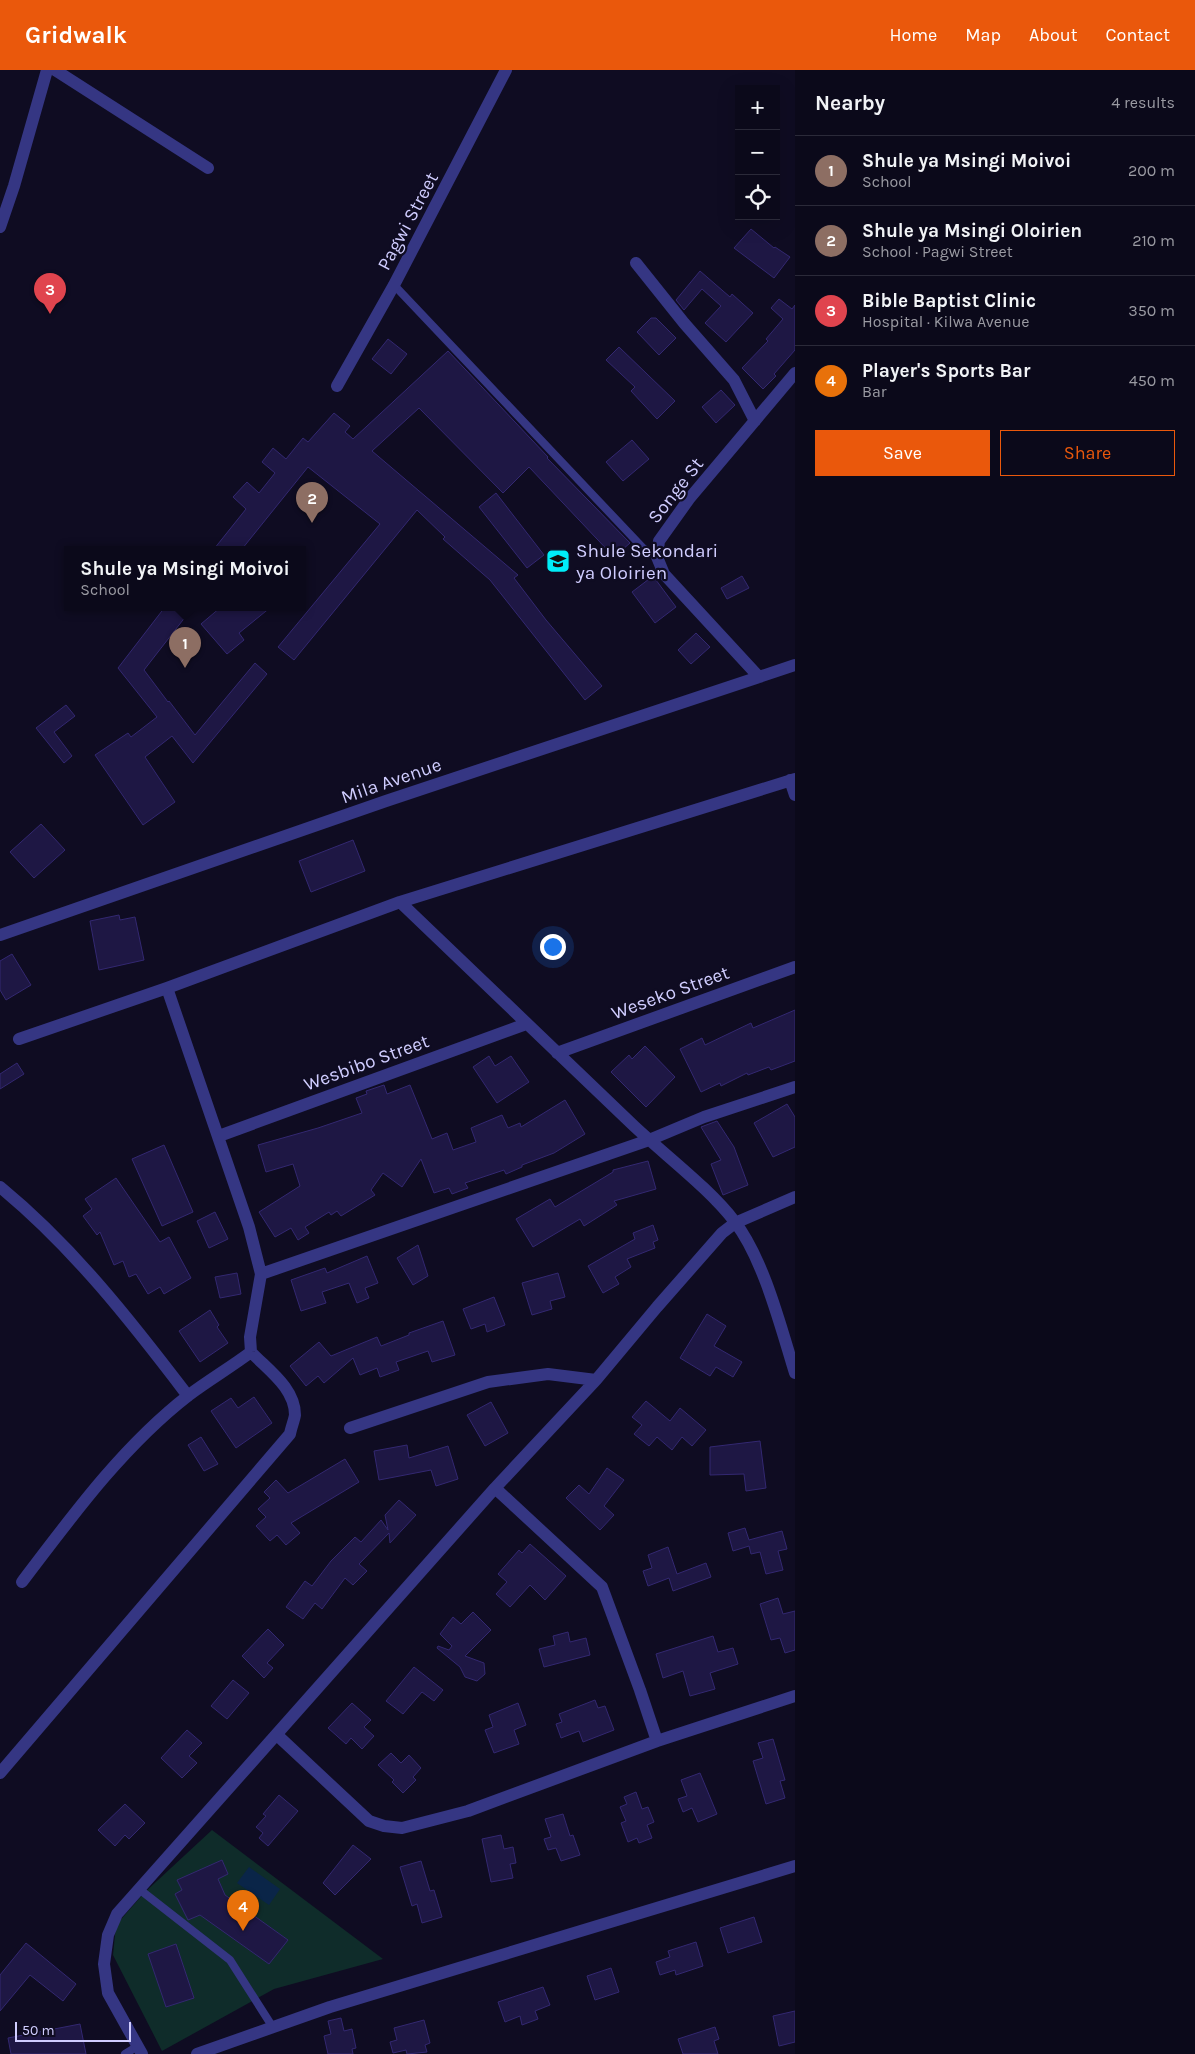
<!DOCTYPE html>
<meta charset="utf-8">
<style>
body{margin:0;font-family:Karla,sans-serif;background:#191727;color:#f1f3f6}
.controls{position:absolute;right:15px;top:15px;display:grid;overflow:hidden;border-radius:0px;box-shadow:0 5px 20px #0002}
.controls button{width:45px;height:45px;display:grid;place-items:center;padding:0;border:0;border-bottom:1px solid #2b2a39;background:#0b091a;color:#f1f3f6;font:25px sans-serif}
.scale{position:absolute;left:15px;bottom:12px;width:116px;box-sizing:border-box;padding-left:5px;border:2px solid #d0cdff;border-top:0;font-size:14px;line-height:18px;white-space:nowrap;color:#d0cdff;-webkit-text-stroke:4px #0f0c22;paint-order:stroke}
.you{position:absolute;left:552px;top:876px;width:18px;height:18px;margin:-12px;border:4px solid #fff;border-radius:50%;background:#1a73e8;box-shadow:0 0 0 8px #1a73e833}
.badge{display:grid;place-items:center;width:32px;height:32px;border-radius:50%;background:#ea580c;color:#fff;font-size:16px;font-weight:700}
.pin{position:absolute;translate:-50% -41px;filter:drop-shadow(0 1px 2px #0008)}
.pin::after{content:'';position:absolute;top:26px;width:18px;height:15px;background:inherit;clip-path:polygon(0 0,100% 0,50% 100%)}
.popup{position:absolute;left:64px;top:476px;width:242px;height:65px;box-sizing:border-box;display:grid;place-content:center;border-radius:0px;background:#0b091a;filter:drop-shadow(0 1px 4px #0005);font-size:16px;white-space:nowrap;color:#9a9aa2}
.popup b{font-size:19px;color:#f1f3f6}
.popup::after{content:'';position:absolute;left:50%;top:100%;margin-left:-10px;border:10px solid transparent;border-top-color:#0b091a}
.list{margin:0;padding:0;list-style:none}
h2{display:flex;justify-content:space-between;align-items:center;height:65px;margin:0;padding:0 20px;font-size:21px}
h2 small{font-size:16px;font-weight:400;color:#9a9aa2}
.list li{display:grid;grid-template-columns:32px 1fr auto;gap:15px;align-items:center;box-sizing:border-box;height:70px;padding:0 20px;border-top:1px solid #2b2a39}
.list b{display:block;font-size:19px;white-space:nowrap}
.list p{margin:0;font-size:16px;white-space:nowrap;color:#9a9aa2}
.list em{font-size:16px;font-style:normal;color:#9a9aa2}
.actions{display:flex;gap:10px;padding:15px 20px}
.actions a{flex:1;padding:11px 0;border:1px solid #ea580c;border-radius:0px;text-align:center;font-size:18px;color:#ea580c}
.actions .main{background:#ea580c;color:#fff}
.icon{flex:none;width:28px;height:28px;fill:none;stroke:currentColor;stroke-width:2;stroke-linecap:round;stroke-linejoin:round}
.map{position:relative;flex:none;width:795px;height:1984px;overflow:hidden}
header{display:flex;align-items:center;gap:30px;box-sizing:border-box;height:70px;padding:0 25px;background:#ea580c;color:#fff}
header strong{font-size:24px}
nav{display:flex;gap:28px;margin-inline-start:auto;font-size:18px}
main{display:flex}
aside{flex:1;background:#0b091a}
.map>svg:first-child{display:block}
</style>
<header>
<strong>Gridwalk</strong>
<nav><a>Home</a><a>Map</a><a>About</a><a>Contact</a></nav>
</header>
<main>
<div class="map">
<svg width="795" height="1984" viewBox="0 0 795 1984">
<rect width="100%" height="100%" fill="#0f0c22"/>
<path fill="#0f2c2a" d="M212,1760l171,129 -109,30 -112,62 -49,-96 3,-30 28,-32z"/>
<path fill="#0a2548" d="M249,1797l31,22 -11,16 -32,-22z"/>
<path fill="#1e1744" stroke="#332871" d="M751,159l23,19 1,-1 15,10 -16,21 -40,-30z
M700,201l30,26 2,-3 21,19 -27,29 -21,-19 16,-17 -19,-17 -18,21 -8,-10z
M779,229l13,10 3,-4v45l-21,24 2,2 -13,13 -21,-21 26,-27 -2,-2 17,-20 -12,-11z
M651,248h5l20,20 -17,17 -22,-23z
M388,269l19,15 -16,20 -19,-15z
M619,277l56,54 -18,18 -26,-28 4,-4 -29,-27z
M448,281l100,106 -1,1 83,85 -16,14 -85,-90 -26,26 -84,-85 -47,43 146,124 -4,3 32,42 56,66 -17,14 -95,-120 -47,-41 2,-2 -28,-27 -123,150 -16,-13 102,-123 -72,-57 -66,82h-28l32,-40 -13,-12 14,-15 12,11 16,-20 -13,-11 11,-14 13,11 17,-21 5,4 26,-29 16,13 -5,6 8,7z
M721,320l14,15 -19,18 -14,-16z
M632,370l17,19 -26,22 -17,-19z
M496,423l48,62 -17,13 -48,-61z
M653,506l23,31 -21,16 -23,-31z
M742,506l7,12 -22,11 -6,-11z
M165,537h28l-49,63 24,32 1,-1 26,34 60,-72 12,11 -74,89 -21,-27 -27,21 30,45 -32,23 -48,-70 33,-22 3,4 26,-20 -39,-49z
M221,537h50l-32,26 5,7 -17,14 -26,-30z
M696,563l14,14 -19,17 -13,-14z
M66,635l9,11 -21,16 18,24 -8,7 -28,-35z
M41,754l24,26 -31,28 -24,-26z
M353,770l12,31 -54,21 -12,-31z
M119,845l1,5 15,-3 9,43 -45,10 -9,-49z
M12,884l19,31 -25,15 -6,-10v-29z
M795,940v51l-24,9 -2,-3 -21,8 -1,-2 -26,13 -1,-3 -19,9 -21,-43 22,-11 3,7 46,-22 2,5z
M645,976l30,31 -29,30 -35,-35 18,-17 3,4z
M489,986l6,10 16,-10 18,26 -32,21 -24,-36z
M17,993l7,11 -24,15v-15z
M384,1015l3,9 23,-9 22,54 15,-6 6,17 23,-8 -5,-14 31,-13 6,13 12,-5 1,4 44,-27 20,34 -31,19 -32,12v2l-16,7 -2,-4 -39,13 3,5 -16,6 -3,-6 -15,5 -13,-34 -19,28 -19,-14 -12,17 4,5 -34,21 -4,-5 -6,4 -2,-3 -24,15 4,6 -11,7 -7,-12 -16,9 -16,-25 41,-26 -7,-22 -27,8 -8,-27 60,-17 44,-15 -6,-15 11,-4 -1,-3z
M787,1034l8,13v30l-22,10 -19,-34z
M717,1051l17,26 14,38 -25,10 -12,-31 10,-4 -20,-33z
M164,1075l29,67 -31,14 -30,-67z
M648,1091l8,28 -42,12 3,4 -33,21 -4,-7 -47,28 -17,-28 34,-20 5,8 58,-35v-2z
M116,1108l44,64 9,-5 22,41 -27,16 -4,-7 -12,7 -12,-20 -7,3 -6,-16 -9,4 -14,-33 -3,3 -14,-19 9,-7 -7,-10z
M215,1142l13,27 -19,9 -12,-27z
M653,1155l5,15 -5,2 2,6 -28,11 4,8 -16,10 4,7 -16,9 -15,-27 47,-27 -2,-6z
M418,1175l10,31 -15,9 -16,-27z
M367,1186l11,27 -13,5 4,10 -12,5 -8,-20 -27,9 4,11 -25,8 -10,-31 34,-12 2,5z
M237,1203l4,21 -21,4 -5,-21z
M558,1203l7,24 -15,4 2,8 -20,6 -10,-32z
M494,1227l11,28 -18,7 -2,-8 -14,5 -8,-20z
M210,1240l9,15 -2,2 11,16 -28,19 -21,-31z
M707,1244l19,12 -12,20 28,16 -9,15 -17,-10 -6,9 -30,-18z
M443,1251l12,34 -23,7 -4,-11 -32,11 3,8 -19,7 -3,-9 -17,7 -7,-17 -29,25 -6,-7 -12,10 -16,-20 29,-24 12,14 46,-19 4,9 28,-11v-2z
M254,1327l18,26 -36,25 -25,-37 20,-13 7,10z
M646,1331l24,20 10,-13 26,22 -14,16 -10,-9 -10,13 -15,-13 -8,9 -15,-12 8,-9 -10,-8z
M491,1332l17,31 -23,13 -18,-31z
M201,1367l17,27 -14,7 -16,-26z
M760,1371l6,47 -20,3 -2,-17 -34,1v-28z
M407,1375l2,13 39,-12 10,33 -22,7 -5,-16 -52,10 -5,-29z
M345,1389l14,23 -68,41 9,10 -14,12 -9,-10 -7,6 -14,-15 10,-9 -8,-8 12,-11 -6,-6 12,-12 12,13z
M607,1398l17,12 -20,26 10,9 -14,15 -34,-32 13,-13 10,9z
M399,1430l17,15 -26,28 -1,-10 -30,31 8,7 -14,14 -8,-7 -23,31 -7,-6 -12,16 -17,-12 19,-26 7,5 19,-25 24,-24 6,5 20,-22 7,10 -3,-15z
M745,1458l4,12 33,-9 5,18 -9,2 5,19 -17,4 -6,-22 -9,2 -2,-8 -16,5 -5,-18z
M530,1474l36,32 -21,24 -15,-15 -20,22 -14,-13 11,-12 -9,-8 21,-24 3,3z
M668,1477l9,27 29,-11 5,14 -38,14 -4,-13 -21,8 -5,-15 9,-3 -4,-13z
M778,1528l5,16 12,-3v39l-10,3 -5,-15 -9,2 -11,-36z
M473,1542l18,18 -26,26 19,7 1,11 -8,7 -12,-4 -5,-10 -23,-19 1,-2 11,4 3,-4 -12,-12 13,-17 8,7z
M268,1559l16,16 -17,18 6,5 -9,10 -22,-22z
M568,1562l2,10 16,-4 4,17 -46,12 -5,-18 16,-4 -2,-9z
M713,1566l5,16 15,-4 5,16 -28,9 5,16 -25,7 -7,-25 -20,7 -7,-24z
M414,1597l29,23 -9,11 -12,-9 -19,22 -17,-13z
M233,1610l16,13 -22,26 -16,-13z
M595,1630l3,8 7,-2 9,24 -31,12 -4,-11 -18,7 -5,-14 6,-2 -3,-8z
M352,1633l19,17 -7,7 10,9 -12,13 -11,-11 -5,6 -18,-16z
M518,1633l8,22 -12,5 5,14 -25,9 -9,-23 8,-3 -4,-12z
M187,1660l15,13 -13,13 8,7 -15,15 -21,-20z
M773,1669l12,41 -5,1 5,17 -19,6 -13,-43 10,-3 -5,-15z
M391,1683l10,10 8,-8 12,13 -8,9 3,3 -13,13 -11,-11 2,-2 -16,-15z
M700,1703l17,41 -19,8 -6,-14 -9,4 -5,-13 9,-3 -6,-16z
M636,1722l6,17 6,-2 6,15 -7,3 5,13 -13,5 -2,-5 -9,4 -7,-19 5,-2 -6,-14 7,-3 -3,-7z
M279,1725l19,16 -30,35 -9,-8 4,-5 -7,-6 10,-11 -3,-2z
M125,1734l20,19 -16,16 -4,-4 -10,11 -17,-16z
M563,1744l7,22 3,-1 7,20 -19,6 -5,-13 -8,2 -4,-11 7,-2 -6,-18z
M501,1765l3,14 9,-2 3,16 -6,1 3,14 -22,4 -9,-43z
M353,1775l18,14 -36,36 -12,-12z
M222,1790l6,14 -10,5 7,16 63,45 -19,24 -69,-49 -12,5 -13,-26 7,-4 -5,-10z
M421,1791l9,30 4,-1 8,27 -20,6 -5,-19 -5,2 -12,-39z
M754,1847l8,25 -34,11 -8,-25z
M696,1872l7,24 -27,9 -1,-5 -15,5 -4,-13 14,-5 -2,-6z
M26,1873l50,41 -13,17 -33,-26 -30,36v-36z
M176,1874l18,54 -28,9 -18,-53z
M611,1898l8,24 -24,8 -8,-24z
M543,1917l7,18 -15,6 3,8 -16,6 -2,-9 -15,6 -7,-20z
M795,1941v31l-16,4 -6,-30z
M341,1948l3,13 8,-2 4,19 -4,1 1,5h-25l-4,-18 7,-2 -3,-13z
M424,1950l6,23 -5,2 2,7 -20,2 -1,-4 -13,3 -3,-11 7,-2 -3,-12z
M80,1954l6,30h-75l-3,-16z
M715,1957l4,12 -5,2 4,13h-35l-5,-15z"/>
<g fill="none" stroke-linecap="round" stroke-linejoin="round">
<path stroke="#353683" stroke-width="8" d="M394,215l249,263 14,9
M139,1819l91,71 42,66
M125,1984l13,-8"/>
<path stroke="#353683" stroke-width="12" d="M55,0l153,98
M0,157l14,-41 33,-116
M636,193l48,60 50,57 21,41
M337,316l57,-101 112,-215
M759,607l-95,-103 -7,-17 2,-16 30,-42 106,-126
M790,710l5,15
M400,832c78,74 156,149 234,224 32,30 76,63 101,96 29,38 46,106 60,151
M0,865l386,-134 409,-136
M19,969l148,-51 233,-86 395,-123
M557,983l238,-86
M219,1066l307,-112
M0,1117c73,60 131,134 188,209
M261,1204l388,-134 55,-23 91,-30
M350,1358l138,-46 60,-8 48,6
M495,1418l107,99 38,103 17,51
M22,1512c50,-66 101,-136 167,-187 20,-15 42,-28 62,-43
M277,1665l92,86 15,5 18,2 66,-17 189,-70 138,-45
M0,1703l290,-339c1,-6 4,-13 5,-19 0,-27 -27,-45 -44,-63l-1,-15 11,-63 -12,-47 -82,-239
M142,1984l-34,-61 -4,-29 4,-29 9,-21 378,-426 101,-108 61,-73 65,-74 13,-10 60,-26
M197,1984l133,-47 465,-141"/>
</g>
<defs>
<g id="school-square" transform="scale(1.25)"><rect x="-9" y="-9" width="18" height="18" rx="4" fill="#00edf8" stroke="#0f0c22"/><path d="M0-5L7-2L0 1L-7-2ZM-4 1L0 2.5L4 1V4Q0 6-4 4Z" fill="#111"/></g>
</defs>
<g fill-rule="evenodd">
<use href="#school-square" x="558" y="491"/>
</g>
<g text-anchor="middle" stroke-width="4.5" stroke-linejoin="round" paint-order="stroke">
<g font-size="19" fill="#d0cdff" stroke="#0f0c22">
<text transform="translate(407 151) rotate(-62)" y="7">Pagwi Street</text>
<text transform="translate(675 420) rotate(-52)" y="7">Songe St</text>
<text transform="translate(391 710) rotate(-19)" y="7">Mila Avenue</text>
<text transform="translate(670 922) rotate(-20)" y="7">Weseko Street</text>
<text transform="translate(366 992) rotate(-20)" y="7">Wesbibo Street</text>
</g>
<g font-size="19" fill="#d0cdff" stroke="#0f0c22" text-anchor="start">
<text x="576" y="487">Shule Sekondari<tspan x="576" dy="22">ya Oloirien</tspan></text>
</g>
</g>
</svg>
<div class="controls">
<button>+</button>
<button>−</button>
<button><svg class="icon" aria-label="locate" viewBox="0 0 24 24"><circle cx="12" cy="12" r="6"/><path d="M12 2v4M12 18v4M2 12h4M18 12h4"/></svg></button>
</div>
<div class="scale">50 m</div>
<div class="you"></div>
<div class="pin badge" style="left:185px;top:598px;background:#8d6e63">1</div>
<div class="popup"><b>Shule ya Msingi Moivoi</b>School</div>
<div class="pin badge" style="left:312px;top:453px;background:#8d6e63">2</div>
<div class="pin badge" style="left:50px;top:244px;background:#e0444e">3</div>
<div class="pin badge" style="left:243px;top:1861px;background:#e8710a">4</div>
</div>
<aside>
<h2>Nearby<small>4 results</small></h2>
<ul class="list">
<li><span class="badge" style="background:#8d6e63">1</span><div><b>Shule ya Msingi Moivoi</b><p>School</p></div><em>200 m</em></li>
<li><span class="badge" style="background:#8d6e63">2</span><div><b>Shule ya Msingi Oloirien</b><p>School · Pagwi Street</p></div><em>210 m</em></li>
<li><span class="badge" style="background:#e0444e">3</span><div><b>Bible Baptist Clinic</b><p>Hospital · Kilwa Avenue</p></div><em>350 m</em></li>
<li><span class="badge" style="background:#e8710a">4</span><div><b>Player's Sports Bar</b><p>Bar</p></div><em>450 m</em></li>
</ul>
<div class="actions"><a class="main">Save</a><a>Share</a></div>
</aside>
</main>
